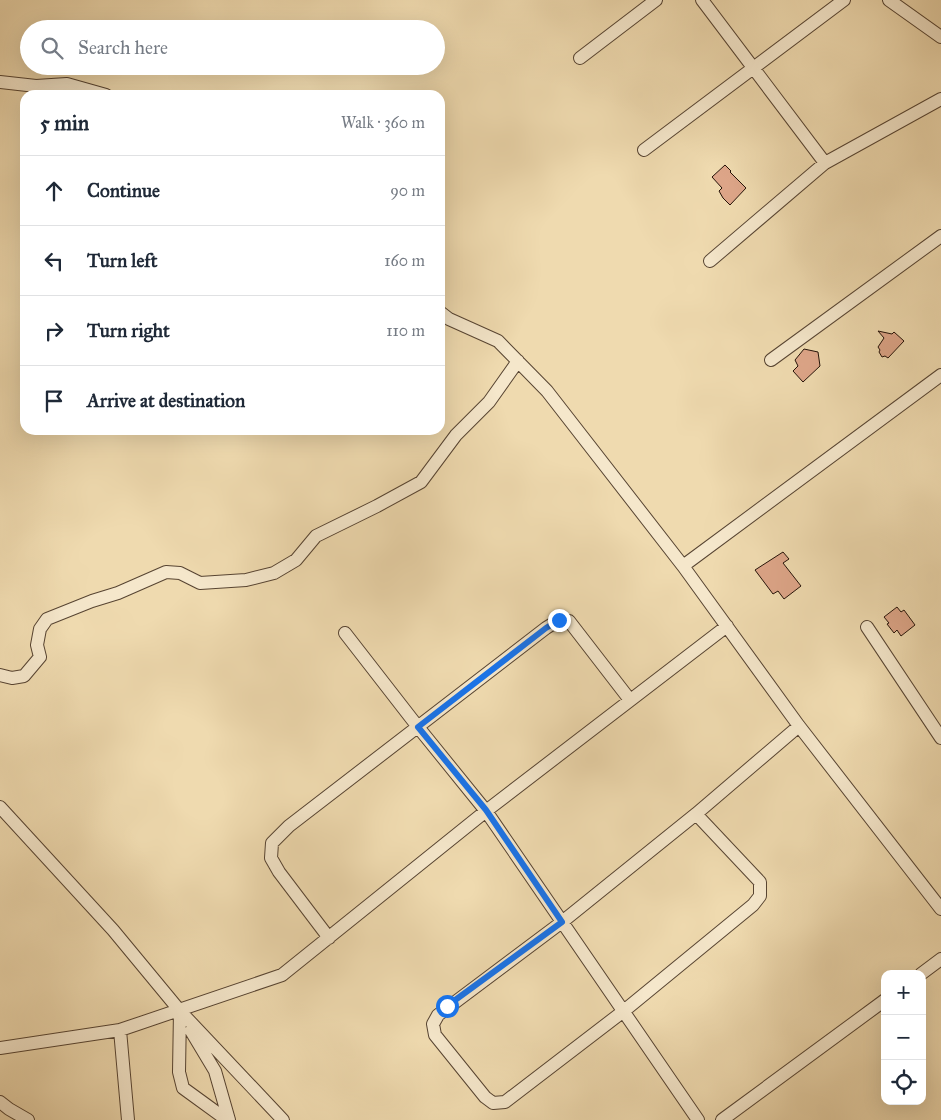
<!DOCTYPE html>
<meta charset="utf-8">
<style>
body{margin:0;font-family:"IM FELL Great Primer",serif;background:#f6f6f7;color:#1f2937}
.controls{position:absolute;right:15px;bottom:15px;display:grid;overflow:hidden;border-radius:10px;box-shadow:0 5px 20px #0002}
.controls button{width:45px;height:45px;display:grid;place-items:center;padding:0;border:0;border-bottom:1px solid #e0e1e3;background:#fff;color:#1f2937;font:25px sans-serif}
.stop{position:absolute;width:15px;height:15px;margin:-11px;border:4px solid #1a73e8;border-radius:50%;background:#fff}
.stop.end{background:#1a73e8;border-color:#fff;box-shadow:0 1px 5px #0008}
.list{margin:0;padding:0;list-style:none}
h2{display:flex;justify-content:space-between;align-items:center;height:65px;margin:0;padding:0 20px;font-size:21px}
h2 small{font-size:16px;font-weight:400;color:#747a83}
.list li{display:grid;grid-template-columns:32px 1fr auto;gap:15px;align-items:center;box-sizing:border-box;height:70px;padding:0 20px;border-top:1px solid #e0e1e3}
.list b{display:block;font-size:19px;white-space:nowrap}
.list em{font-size:16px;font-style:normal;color:#747a83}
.icon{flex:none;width:28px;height:28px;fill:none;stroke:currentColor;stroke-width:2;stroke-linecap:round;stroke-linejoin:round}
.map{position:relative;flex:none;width:941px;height:1120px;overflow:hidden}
.search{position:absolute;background:#fff;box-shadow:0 5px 20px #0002;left:20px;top:20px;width:425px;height:55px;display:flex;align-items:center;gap:12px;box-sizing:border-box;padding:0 18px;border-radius:28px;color:#747a83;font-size:19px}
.panel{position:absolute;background:#fff;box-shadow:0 5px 20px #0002;left:20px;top:90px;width:425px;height:345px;border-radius:15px}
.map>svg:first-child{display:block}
</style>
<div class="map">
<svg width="941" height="1120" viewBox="0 0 941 1120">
<rect width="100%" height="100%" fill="#efdaaf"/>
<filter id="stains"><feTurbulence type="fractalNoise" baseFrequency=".004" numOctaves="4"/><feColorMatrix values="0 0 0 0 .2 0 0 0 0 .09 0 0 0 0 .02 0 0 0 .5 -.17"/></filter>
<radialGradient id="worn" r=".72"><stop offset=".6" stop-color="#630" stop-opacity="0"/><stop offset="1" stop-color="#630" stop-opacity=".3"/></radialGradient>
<path fill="#dda588" stroke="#241208" d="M725,165l6,6 -1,1 16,16 -16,17 -7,-7 -4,-7 3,-3 -10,-11z
M878,331l14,3 2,-2 10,9 -16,17 -3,-2 -3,1 -3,-5 1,-2 -2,-3 6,-9z
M804,349l14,3 2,14 -17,16 -10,-11 5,-5 -3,-6z
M783,552l6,7 -6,4 18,23 -17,13 -6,-8 -5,3 -18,-24z
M897,607l4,5 3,-2 11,15 -14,11 -4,-6 -3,3 -7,-9 2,-1 -5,-6z"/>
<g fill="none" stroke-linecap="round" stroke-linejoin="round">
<g stroke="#574432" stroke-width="14">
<path id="street" d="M702,0l123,163
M889,0l52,37
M580,58l76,-58
M0,82l36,4 31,-2 39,11
M644,150l200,-150
M710,261l115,-98 116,-64
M440,312l9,7 49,22 49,50 136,175 116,160 142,183
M771,360l170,-124
M683,566l258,-191
M867,627l74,111
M345,633l73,94 68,84 212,309
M0,675l12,3 12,-2 16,-19 -3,-12 3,-16 7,-10 45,-18 26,-8 48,-21 14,1 20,10 46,-3 28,-7 22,-13 20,-24 61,-30 44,-24 35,-47 33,-33 29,-41
M0,807l113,123 67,81 103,109
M696,814l64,68v14l-7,9 -128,105 -120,92 -12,1 -8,-6 -50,-62 -2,-11 5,-9 124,-93 134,-108 103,-88
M329,938l-50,-66 -8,-14 1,-15 17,-17 257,-198 13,-8 10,1 61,79
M921,974l20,-15
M181,1014l-1,-3 -1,61 4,16 44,32
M120,1030l8,90
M191,1031l24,40 14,49
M0,1048l120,-18 162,-55 204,-164 241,-185
M0,1102l9,7 19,11
M722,1120l163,-120"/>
</g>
<use href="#street" stroke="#f5e7cb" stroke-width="12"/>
</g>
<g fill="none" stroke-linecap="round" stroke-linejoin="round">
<path stroke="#1a73e8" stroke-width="6" d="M447,1006l115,-84 -76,-112 -68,-83 128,-99 13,-8"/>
</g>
<rect width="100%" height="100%" filter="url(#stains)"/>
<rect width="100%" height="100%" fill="url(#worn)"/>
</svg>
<div class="controls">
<button>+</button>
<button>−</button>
<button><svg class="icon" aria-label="locate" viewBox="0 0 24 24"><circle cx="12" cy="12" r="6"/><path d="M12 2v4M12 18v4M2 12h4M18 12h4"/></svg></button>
</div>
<div class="stop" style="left:447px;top:1006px"></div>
<div class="stop end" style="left:559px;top:620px"></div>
<div class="search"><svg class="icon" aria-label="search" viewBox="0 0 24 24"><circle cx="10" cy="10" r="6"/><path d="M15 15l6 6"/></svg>Search here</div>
<section class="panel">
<h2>5 min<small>Walk · 360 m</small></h2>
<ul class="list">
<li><svg class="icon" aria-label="ahead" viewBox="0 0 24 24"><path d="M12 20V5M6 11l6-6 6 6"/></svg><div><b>Continue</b></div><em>90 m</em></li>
<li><svg class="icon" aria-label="left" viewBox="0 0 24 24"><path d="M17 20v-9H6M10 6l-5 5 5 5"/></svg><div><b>Turn left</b></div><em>160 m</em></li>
<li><svg class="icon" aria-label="right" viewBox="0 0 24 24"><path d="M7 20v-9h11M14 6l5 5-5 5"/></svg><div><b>Turn right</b></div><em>110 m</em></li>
<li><svg class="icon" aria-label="arrive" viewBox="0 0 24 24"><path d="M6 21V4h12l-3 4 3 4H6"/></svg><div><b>Arrive at destination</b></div></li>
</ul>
</section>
</div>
